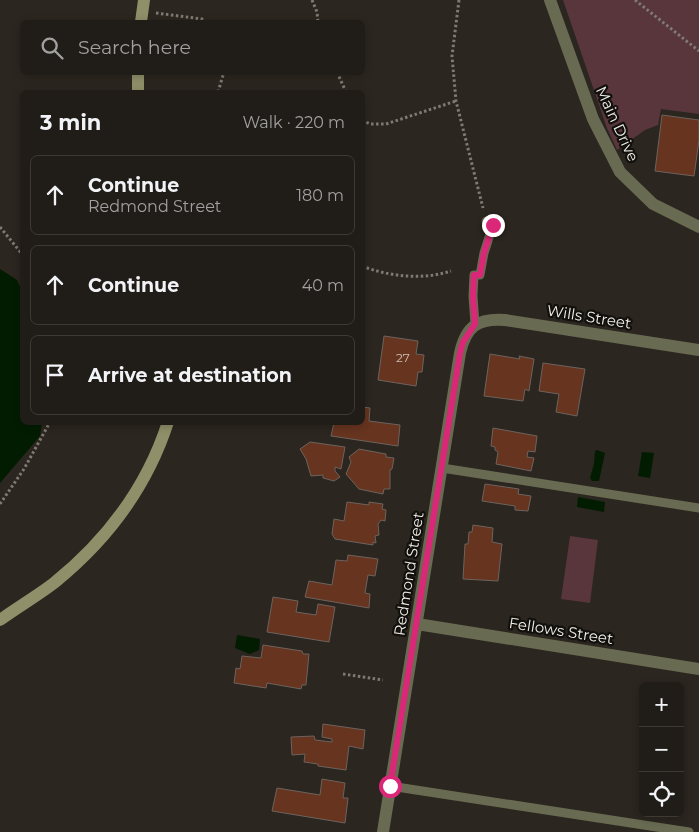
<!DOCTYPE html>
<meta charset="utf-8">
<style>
body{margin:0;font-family:Montserrat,sans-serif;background:#2d2924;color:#f1f3f6}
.controls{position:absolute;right:15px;bottom:15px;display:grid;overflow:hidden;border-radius:8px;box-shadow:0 2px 8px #0003}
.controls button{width:45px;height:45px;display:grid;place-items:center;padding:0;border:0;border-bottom:1px solid #3d3a36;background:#201c17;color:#f1f3f6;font:25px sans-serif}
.stop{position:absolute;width:15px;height:15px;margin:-11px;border:4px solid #db2777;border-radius:50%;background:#fff}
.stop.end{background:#db2777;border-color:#fff;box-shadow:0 1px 5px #0008}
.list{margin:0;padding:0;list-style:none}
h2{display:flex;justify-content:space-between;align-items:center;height:65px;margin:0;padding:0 20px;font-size:21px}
h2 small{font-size:16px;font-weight:400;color:#a2a1a1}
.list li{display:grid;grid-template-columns:32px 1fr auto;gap:15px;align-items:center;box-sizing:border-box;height:80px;margin:0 10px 10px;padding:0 10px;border:1px solid #3d3a36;border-radius:8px}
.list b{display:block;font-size:19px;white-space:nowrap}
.list p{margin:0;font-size:16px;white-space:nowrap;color:#a2a1a1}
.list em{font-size:16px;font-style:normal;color:#a2a1a1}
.icon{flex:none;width:28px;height:28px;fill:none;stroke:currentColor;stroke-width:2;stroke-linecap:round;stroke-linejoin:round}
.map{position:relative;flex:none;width:699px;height:832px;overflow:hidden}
.search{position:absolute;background:#201c17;box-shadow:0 2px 8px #0003;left:20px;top:20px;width:345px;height:55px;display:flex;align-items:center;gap:12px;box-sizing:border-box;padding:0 18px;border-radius:8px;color:#a2a1a1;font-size:19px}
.panel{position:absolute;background:#201c17;box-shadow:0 2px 8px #0003;left:20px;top:90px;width:345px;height:335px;border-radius:8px}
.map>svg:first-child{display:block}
</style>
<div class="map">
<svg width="699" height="832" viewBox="0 0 699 832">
<rect width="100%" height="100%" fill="#2b261f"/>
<path fill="#59363c" d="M563,0h136v114l-38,-5 -3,16 -13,5 -28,20 -10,-22z
M570,536l28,4 -8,63 -29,-4z"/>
<path fill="#021c01" d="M0,269l17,11 5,11v131l20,1 -2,13 -40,47z
M597,450l8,3 -6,28h-7l-2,-3 4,-14 1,-13z
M642,452l12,1 -4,25 -12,-2z
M578,497l27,5 -1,10 -27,-5z
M237,635l23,4 -1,11 -9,4 -15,-6z"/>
<path fill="#66341f" stroke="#6d635e" d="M662,115l37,5v20l-5,36 -39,-5z
M384,336l34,5 -2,13 8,1 -2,17h-4l-2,14 -38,-6z
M490,354l30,5 -1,-3 15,3 -5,32 -4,-2 -2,12 -39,-5z
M543,363l42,6 -8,47 -21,-4 3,-18 -20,-3z
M362,407l8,1 -1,13 31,4 -2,21 -67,-10 3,-13 -5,-1h33z
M493,428l44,8 -2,16 -7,-1 -1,6 7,1 -3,13 -35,-7 2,-12 -3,-2v-3l-4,-1z
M310,442l35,5 -4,22 -6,-2v4l5,6 -6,4 -11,-3v-3l-12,1 -5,-17 -6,-10z
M359,449l27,5v3l8,1 -2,11 -2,1v19h-6l-1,5 -24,-5 -13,-15 5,-12 -2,-5z
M485,484l34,5 -1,5 13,2 -3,15 -13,-1v-4l-33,-5z
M347,502l22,3v-3l14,2 -1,5 4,1 -1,11 -4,-1 -3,4 1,11 -4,1 1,7 -3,-1v3l-38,-6 -3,-5 2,-15 10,2z
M473,525l20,3 -1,14 10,2 -4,37 -35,-2 2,-35h3l1,-12h3z
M348,555l30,4 -3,17 -7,-1 -3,18 5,1 -1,14 -64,-11 4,-16 23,4 4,-25 11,1z
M273,597l25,4 -2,11 20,3 2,-11 17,3 -6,35 -62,-10z
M263,645l39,6 1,3h6l-3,31h-4l-1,4 -34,-6 -1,5 -32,-5 2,-15 4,1 2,-13 19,2z
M323,724l42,6 -2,19 -14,-3 -3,24 -28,-4v-2l-14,-2 1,-8 -13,1 -1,-18 23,-1 1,4 17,2v-3l-10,-2z
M322,779l23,4 -2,15h5l-3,25 -73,-12 5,-23 43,7z"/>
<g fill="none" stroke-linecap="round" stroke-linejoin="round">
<path stroke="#7f7a74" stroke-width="3" stroke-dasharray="2.5 2.5" stroke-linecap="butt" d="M312,0l5,12 1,10
M459,0l-7,56 4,45 27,107
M635,0l64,51
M156,13l46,6 4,3
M337,72l9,20
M218,92l6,-20
M362,120l8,4h16l70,-23
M0,227l22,27
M362,266c28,11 62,14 89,5
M0,504l24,-35 26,-47
M343,674l40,6"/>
<path stroke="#696a52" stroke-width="9" d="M475,324l-2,-28 1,-21h6l4,-22 9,-28 -7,-4
M442,468l257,40
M390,786l299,46"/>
<path stroke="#696a52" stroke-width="12" d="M550,0l43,119 27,53 33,32 46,23
M417,624l282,45
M383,832l77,-479c6,-27 18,-35 45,-33l194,30"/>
<path stroke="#8f8f69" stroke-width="12" d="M141,22l3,-22
M138,72v20
M0,620c18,-13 37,-24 54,-37 52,-42 93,-96 114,-161"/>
</g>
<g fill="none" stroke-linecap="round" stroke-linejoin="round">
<path stroke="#db2777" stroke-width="6" d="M390,786l70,-433 3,-11 12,-18 -2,-28 1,-21h6l4,-22 9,-28"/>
</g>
<g text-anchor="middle" stroke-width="4.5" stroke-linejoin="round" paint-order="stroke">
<g font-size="12" fill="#cebfb6">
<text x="403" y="362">27</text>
</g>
<g font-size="15" fill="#f1ede8" stroke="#12100c">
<text transform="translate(617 124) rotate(65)" y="5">Main Drive</text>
<text transform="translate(589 317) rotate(9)" y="5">Wills Street</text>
<text transform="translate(409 574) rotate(-81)" y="5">Redmond Street</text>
<text transform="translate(561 631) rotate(9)" y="5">Fellows Street</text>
</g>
</g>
</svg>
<div class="controls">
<button>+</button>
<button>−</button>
<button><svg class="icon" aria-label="locate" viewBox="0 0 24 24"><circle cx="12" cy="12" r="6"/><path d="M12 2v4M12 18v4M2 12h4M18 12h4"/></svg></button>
</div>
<div class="stop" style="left:390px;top:786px"></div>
<div class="stop end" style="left:493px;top:225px"></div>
<div class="search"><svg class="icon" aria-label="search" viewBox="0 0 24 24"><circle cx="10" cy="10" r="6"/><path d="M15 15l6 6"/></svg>Search here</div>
<section class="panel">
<h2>3 min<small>Walk · 220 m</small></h2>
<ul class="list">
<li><svg class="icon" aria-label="ahead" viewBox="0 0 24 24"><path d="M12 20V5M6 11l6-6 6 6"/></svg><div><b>Continue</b><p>Redmond Street</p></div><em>180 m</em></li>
<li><svg class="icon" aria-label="ahead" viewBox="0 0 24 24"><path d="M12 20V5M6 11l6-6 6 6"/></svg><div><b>Continue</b></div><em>40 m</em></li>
<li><svg class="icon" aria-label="arrive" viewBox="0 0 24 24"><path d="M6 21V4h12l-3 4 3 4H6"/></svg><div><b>Arrive at destination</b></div></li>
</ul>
</section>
</div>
